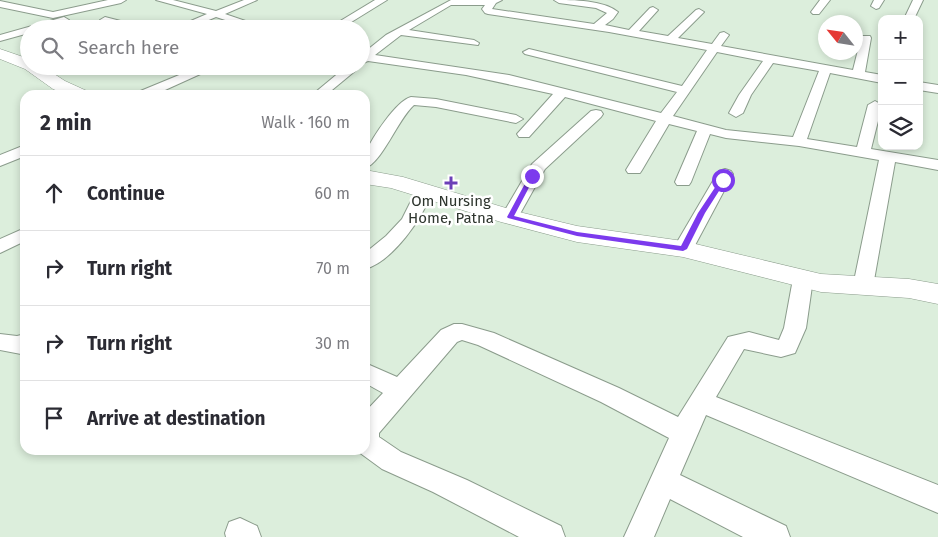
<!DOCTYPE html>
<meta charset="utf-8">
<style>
body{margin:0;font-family:"Fira Sans",sans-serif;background:#f2f2f3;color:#2b2b33}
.controls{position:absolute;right:15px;top:15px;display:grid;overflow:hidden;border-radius:10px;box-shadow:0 2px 8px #0003}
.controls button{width:45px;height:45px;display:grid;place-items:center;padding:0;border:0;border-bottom:1px solid #e1e1e2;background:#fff;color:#2b2b33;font:25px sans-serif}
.compass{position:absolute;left:818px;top:15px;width:45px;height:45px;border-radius:50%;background:#fff;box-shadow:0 2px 8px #0003;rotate:300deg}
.stop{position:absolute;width:15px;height:15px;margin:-11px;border:4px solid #7c3aed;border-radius:50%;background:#fff}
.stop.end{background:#7c3aed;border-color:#fff;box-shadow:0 1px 5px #0008}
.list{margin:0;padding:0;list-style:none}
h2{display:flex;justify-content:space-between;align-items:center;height:65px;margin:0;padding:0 20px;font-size:21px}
h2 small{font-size:16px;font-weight:400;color:#7c7c81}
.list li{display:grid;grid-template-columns:32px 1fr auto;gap:15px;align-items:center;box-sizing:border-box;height:75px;padding:0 20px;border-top:1px solid #e1e1e2}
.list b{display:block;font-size:19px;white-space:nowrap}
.list em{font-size:16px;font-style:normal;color:#7c7c81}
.icon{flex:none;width:28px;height:28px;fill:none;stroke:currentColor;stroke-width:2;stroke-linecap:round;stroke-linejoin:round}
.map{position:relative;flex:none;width:938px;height:537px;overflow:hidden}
.search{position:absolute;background:#fff;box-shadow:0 2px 8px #0003;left:20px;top:20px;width:350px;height:55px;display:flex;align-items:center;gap:12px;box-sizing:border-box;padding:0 18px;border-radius:28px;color:#7c7c81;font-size:19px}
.panel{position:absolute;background:#fff;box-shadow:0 2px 8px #0003;left:20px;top:90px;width:350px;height:365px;border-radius:15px}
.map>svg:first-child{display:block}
</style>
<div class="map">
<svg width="938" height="537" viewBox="0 0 938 537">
<rect width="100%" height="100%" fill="#dceedc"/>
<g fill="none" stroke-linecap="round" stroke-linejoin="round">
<g stroke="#8b9c8c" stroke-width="2">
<path id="street" d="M108,0h18l-5,3 -68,15 -53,-11v-6l53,11z
M156,0h17l43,11 28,-11h13l-32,14 44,15h-16l-37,-12 -29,12h-15l35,-15z
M375,0h12l-47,29h-13z
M451,0h51l-6,3 -4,6 102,15 13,-11 -11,-5 -37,-5 -5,-3c20,0 49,0 64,12l-5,7 -8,6 24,5 21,-22 3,-1 5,3 -19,21 29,5 28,-26 3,-1 5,3 -26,26 34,6 8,-11 4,-1 5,3 -8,11 132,24 8,-32 1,-2h8l1,2 -6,34 17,3v8l-52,-10 -23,66 50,8 11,-42 7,-4 7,4 -11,44 67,11v10l-43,-8 -22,124 -3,5 -7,2 -7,-2 -3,-5 26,-126 -80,-14 -73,-8 -16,-4 -19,48 -2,3h-12l-2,-3 22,-51 -28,-7 -27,46 -2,3h-12l-2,-3 30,-49 -91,-24 -36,40h-10l-2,-3 36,-40 -87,-19 -98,-14 -7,3v-9l25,-20zM451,5h34l-3,4 3,4 3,1 121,18 98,18 -25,36 -153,-37 -6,3 2,2 152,38 -16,21 -152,-38 -134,-20 26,-20 77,10 1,-2 -5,-3 -65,-10zM717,52l46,9 -24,34 -10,18 7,4 7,-4 8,-18 22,-32 46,8 -26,66 -67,-7 -53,-14z
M820,0h10l-11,14h-6l-2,-2z
M874,0h10l-5,8 -3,1 -5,-3z
M913,0h10l-9,19h-10z
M64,17l5,3 -1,2 -24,7h-15v4l-29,8v-6z
M105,17l39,10 1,2h-18l-26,-7 -1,-2z
M56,66h18l-2,3 -27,9 -6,-4 2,-3z
M201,66h17l-64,29h-17l1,-3z
M347,66h14l-35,29h-14z
M919,82l19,3v8l-19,-3z
M411,97l25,2 80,16 7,4 -7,4 -80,-16 -22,-2c-16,14 -32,58 -49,63 0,-5 -1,-12 1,-16 6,-14 30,-51 45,-55z
M596,110l5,1 2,3 -2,3 -56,52 -29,52 -6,1 -6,-1 -3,-4 31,-53 59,-53z
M25,145v11l-25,10v-11z
M725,169l6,2 2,3 -40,75 -3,4 -7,2 -7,-2 -3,-4 44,-75 2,-3z
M424,186l6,1 2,4c-8,26 -40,71 -67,78v-16l21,-17 16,-17 16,-32z
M25,228v13l-25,12v-14z
M803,272l7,2 3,5 -7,49 -11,25 -14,4 -37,-8 -28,48 222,88v28l-232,-98 -26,60 106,51 4,11h-47l-73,-38 -16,38h-30l45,-99 -68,-36 -123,-57 -16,-5 -5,2 -78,91v4l22,15 66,28 94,46 4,11h-46l-86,-45 -51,-23 -26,-19h9v-38l18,-19 -18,-10v-20l32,14 44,-47 13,-6h8l32,9 125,55 59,29 50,-80 21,-5 30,8 5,-12 9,-49 3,-5z
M0,334l17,2 8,-2v18l-4,2 -21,-4z
M240,518l17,8 4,11h-35l-1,-4 4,-11z"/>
</g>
<g stroke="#8b9c8c" stroke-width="1">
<path id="secondary" d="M0,49l29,10v7h13l23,15 22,10 3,4h-23l-14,-6 -28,-20 -25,-10z
M365,170l38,7 116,35 58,14 106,15 138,33 88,5 29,5v20l-29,-6 -88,-6 -138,-35 -106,-15 -76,-20 -110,-34 -26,-4z"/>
</g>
<use href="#street" fill="#fff" fill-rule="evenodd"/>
<use href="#secondary" fill="#fff" fill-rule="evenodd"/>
</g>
<path fill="#7c3aed" d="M532,174l3,2 -21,40 63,16 104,14 17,-33 22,-33 3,-2 3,2 -21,33 -18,36 -4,2 -106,-15 -69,-18 -1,-1 22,-41z"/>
<path fill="#6b3fb7" stroke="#fff" stroke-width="2" d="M448.5 175.5h5v5h5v5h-5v5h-5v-5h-5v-5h5z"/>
<g text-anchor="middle" stroke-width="5" stroke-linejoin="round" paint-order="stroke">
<g font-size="15" fill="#2e352e" stroke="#fff">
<text x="451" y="206">Om Nursing<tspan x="451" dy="17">Home, Patna</tspan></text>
</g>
</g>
</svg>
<div class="controls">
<button>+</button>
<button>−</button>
<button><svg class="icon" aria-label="layers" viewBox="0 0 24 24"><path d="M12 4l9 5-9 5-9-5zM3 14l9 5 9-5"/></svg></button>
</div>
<svg class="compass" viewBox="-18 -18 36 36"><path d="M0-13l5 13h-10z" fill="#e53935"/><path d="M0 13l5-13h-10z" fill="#7c7c81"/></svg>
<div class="stop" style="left:723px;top:180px"></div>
<div class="stop end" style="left:532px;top:176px"></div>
<div class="search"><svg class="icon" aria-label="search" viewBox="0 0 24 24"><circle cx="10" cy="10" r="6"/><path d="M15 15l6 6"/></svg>Search here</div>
<section class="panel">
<h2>2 min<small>Walk · 160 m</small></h2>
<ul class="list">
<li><svg class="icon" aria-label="ahead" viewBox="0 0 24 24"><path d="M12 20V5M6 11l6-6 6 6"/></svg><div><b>Continue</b></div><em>60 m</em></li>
<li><svg class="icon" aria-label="right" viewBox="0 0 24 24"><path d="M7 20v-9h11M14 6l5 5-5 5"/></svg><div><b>Turn right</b></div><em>70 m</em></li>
<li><svg class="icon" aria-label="right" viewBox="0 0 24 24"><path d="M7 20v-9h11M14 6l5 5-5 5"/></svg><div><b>Turn right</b></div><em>30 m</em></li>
<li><svg class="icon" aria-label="arrive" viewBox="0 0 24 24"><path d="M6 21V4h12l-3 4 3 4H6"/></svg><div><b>Arrive at destination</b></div></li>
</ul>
</section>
</div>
